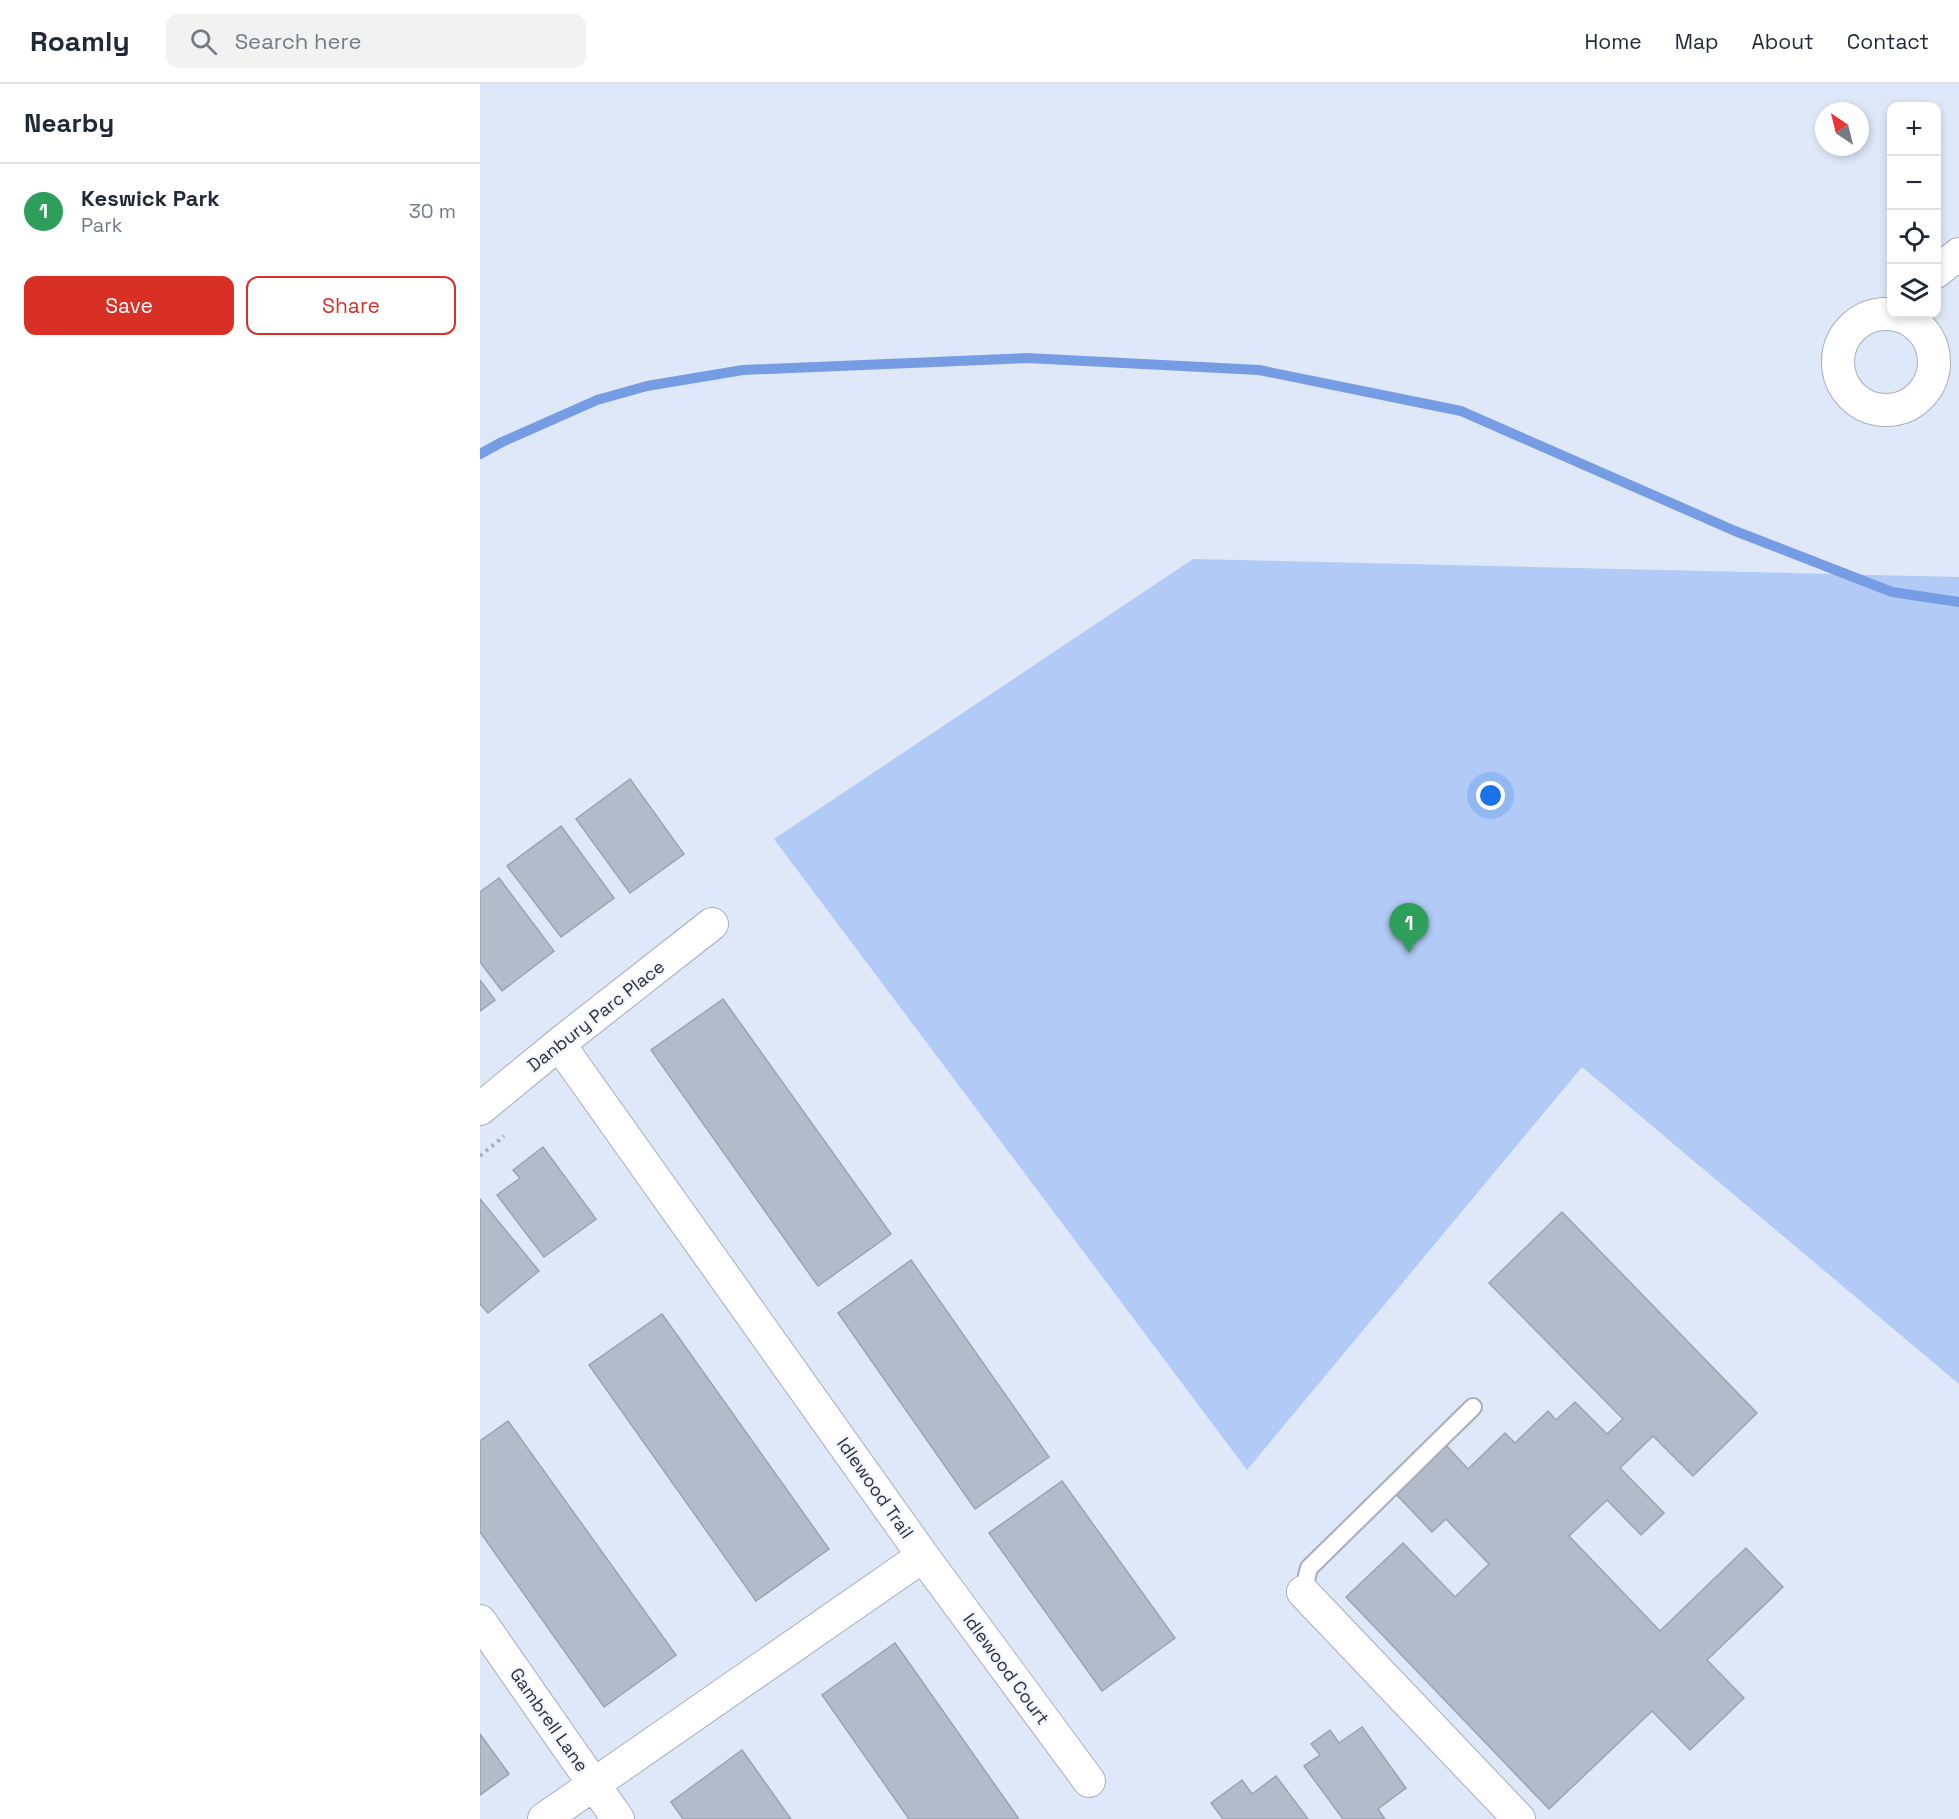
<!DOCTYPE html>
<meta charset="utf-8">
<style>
body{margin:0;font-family:"Space Grotesk",sans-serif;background:#f2f2f3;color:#1f2937}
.controls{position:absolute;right:18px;top:18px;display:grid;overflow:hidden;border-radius:12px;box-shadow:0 3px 9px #0003}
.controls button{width:54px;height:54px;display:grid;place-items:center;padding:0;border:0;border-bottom:2px solid #e0e1e3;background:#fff;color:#1f2937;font:30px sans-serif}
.compass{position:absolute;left:1335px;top:18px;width:54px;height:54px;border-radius:50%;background:#fff;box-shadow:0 3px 9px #0003;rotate:325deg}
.you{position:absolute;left:1011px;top:712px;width:21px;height:21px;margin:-15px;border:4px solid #fff;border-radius:50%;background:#1a73e8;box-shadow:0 0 0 9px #1a73e833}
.badge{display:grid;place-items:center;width:39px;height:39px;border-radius:50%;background:#d93025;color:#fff;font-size:20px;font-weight:700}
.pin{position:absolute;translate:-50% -50px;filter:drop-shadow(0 2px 3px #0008)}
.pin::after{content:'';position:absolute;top:32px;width:21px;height:18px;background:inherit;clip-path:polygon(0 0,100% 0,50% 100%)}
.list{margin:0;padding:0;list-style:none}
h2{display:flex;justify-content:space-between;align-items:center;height:78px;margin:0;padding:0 24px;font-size:26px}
h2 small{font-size:20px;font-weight:400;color:#747a83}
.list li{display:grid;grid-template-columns:39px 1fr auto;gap:18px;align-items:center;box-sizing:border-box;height:96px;padding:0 24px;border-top:2px solid #e0e1e3}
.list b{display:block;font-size:22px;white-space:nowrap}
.list p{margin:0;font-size:20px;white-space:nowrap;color:#747a83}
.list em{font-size:20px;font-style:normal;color:#747a83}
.actions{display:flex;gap:12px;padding:18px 24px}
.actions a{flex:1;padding:14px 0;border:2px solid #d93025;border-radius:12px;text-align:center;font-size:21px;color:#d93025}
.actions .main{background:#d93025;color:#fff}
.icon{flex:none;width:33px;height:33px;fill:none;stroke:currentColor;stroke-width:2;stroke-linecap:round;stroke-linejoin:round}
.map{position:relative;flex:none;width:1479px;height:1735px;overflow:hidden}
header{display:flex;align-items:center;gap:36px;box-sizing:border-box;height:84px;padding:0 30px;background:#fff;border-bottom:2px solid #e0e1e3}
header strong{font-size:28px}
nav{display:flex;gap:33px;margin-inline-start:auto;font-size:21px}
.search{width:420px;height:54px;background:#f2f2f3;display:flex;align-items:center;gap:15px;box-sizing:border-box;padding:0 21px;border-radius:12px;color:#747a83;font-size:22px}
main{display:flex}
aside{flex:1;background:#fff}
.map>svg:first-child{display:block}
</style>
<header>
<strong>Roamly</strong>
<div class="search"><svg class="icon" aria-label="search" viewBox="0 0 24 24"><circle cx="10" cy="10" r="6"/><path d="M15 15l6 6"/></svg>Search here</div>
<nav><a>Home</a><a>Map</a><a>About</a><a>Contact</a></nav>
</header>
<main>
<aside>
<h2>Nearby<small></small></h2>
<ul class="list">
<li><span class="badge" style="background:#2e9e5b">1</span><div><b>Keswick Park</b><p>Park</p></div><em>30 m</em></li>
</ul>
<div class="actions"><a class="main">Save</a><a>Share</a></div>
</aside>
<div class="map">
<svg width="1479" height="1735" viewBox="0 0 1479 1735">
<rect width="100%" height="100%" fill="#dfe8f8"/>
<path fill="#b1caf6" d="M713,475l766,18v807l-377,-317 -335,403 -473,-631z"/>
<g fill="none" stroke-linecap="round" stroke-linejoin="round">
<path stroke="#769de4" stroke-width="10" d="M0,370l22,-12 95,-42 50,-14 96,-16 284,-12 232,12 202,41 274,120 157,61 67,10"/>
</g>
<path fill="#b2bbca" stroke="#9aa3b2" stroke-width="1.5" d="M150,695l54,75 -54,39 -54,-74z
M81,742l53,72 -53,39 -54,-71z
M19,794l55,73 -52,40 -22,-29v-70z
M0,896l15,20 -15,11z
M243,915l168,235 -73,52 -167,-236z
M63,1063l53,72 -52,38 -47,-62 23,-17 -7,-8z
M0,1115l59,72 -51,42 -8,-9z
M1082,1128l195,201 -64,63 -40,-40 -33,32 44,45 -23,22 -34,-35 -38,36 91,95 86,-83 37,39 -76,73 37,38 -54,52 -38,-39 -103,98 -203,-212 57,-54 52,54 34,-33 -43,-45 -14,13 -38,-40 50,-49 24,26 37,-36 10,10 33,-32 8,9 19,-18 32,32 16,-15 -134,-136z
M431,1176l138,197 -74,52 -137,-196z
M182,1230l167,235 -73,52 -167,-236z
M28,1337l168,234 -72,52 -124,-175v-91z
M582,1397l113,157 -73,53 -113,-158z
M415,1559l124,176h-110l-87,-124z
M882,1643l44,61 -28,21 7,10h-42l-39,-53 16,-11 -9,-11 19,-14 9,13z
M0,1650l29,40 -29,21z
M262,1666l49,69h-108l-12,-17z
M796,1692l32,43h-85l-12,-16 31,-23 10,14z"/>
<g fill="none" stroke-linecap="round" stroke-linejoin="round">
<g stroke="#a6aebd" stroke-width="20">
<path id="service" d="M823,1508l6,-24 164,-161"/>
</g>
<g stroke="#a6aebd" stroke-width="34">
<path id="minor" d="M1456,188l23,-18
M1358 278a48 48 0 1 1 96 0a48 48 0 1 1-96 0Z
M0,1025l79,-65 153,-120
M443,1472l166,225
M823,1508l216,227
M0,1537l138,198
M64,1735l379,-263 -364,-512"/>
</g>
<path stroke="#a7aebb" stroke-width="4" stroke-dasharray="3 4.5" stroke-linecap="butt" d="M0,1072l24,-20"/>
<use href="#service" stroke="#fff" stroke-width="16"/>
<use href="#minor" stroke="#fff" stroke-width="32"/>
</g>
<g text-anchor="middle" stroke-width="4.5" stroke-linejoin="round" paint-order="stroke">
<g font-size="18" fill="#2d3137" stroke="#f0f5ff">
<text transform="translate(116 932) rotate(-38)" y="6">Danbury Parc Place</text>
<text transform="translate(395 1404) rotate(55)" y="6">Idlewood Trail</text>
<text transform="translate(526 1585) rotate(54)" y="6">Idlewood Court</text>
<text transform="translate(69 1636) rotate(55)" y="6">Gambrell Lane</text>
</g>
</g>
</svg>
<div class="controls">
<button>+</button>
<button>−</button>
<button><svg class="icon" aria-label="locate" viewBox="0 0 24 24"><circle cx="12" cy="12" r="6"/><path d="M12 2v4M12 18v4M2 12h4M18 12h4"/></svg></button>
<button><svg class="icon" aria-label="layers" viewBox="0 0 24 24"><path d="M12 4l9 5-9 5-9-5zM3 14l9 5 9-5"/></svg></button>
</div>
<svg class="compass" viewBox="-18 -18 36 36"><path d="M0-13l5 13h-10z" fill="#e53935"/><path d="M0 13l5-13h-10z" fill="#747a83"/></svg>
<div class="you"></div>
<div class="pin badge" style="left:929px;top:869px;background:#2e9e5b">1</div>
</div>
</main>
